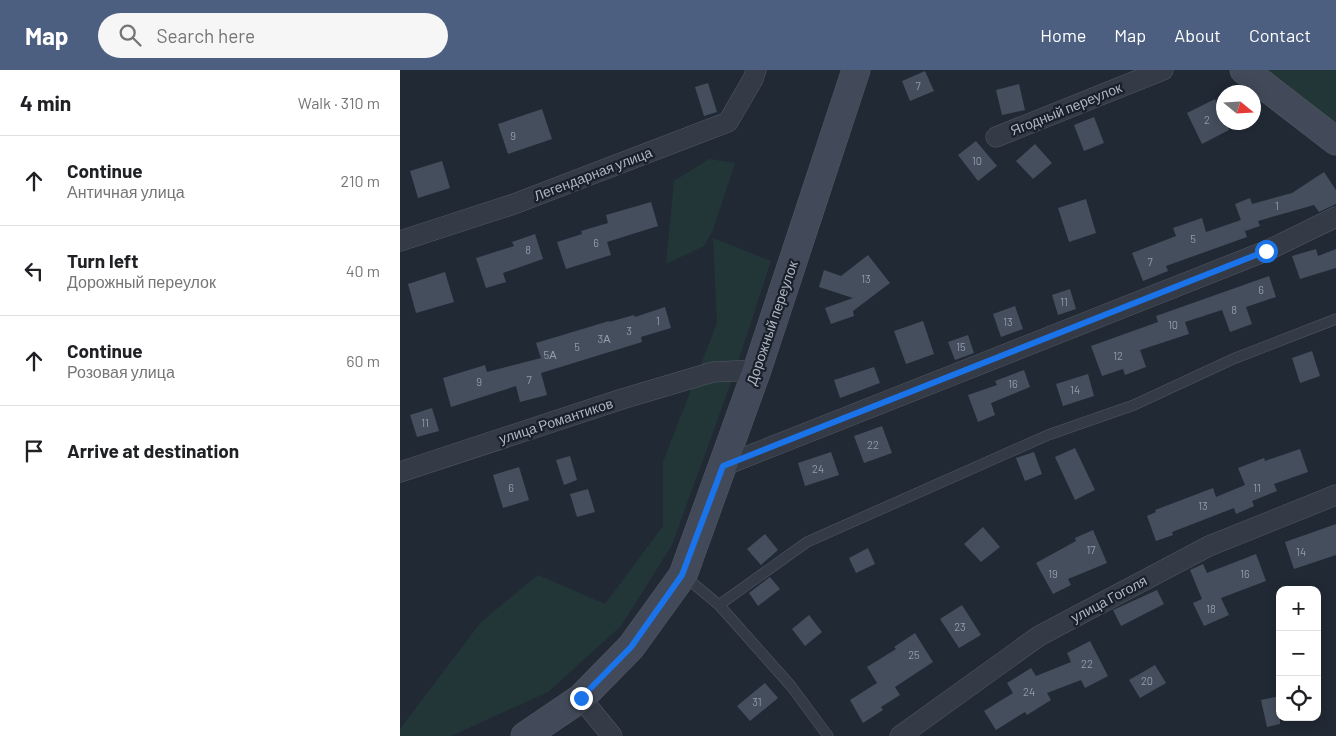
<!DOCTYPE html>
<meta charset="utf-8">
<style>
body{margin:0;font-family:Barlow,sans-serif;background:#f6f6f6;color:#202124}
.controls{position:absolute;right:15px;bottom:15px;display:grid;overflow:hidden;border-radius:10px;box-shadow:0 2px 12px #0003}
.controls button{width:45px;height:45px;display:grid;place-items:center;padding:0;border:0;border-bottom:1px solid #e0e0e0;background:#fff;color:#202124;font:25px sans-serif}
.compass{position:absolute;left:816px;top:15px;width:45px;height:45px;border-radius:50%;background:#fff;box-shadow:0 2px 12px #0003;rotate:108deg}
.stop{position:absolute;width:15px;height:15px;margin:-11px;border:4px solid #1a73e8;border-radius:50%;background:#fff}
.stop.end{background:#1a73e8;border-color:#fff;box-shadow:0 1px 5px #0008}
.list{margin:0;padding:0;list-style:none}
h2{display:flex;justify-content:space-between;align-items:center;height:65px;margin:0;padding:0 20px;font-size:21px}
h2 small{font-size:16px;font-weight:400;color:#757577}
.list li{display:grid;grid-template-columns:32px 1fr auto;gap:15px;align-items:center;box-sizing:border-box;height:90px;padding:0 20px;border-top:1px solid #e0e0e0}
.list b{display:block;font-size:19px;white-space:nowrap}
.list p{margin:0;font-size:16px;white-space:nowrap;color:#757577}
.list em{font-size:16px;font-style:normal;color:#757577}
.icon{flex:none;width:28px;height:28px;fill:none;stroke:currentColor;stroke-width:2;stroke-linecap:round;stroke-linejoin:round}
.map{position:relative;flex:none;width:936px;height:666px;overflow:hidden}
header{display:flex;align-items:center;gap:30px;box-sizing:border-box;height:70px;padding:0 25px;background:#4d5f81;color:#fff}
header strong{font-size:24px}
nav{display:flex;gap:28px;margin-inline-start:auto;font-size:18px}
.search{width:350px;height:45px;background:#f6f6f6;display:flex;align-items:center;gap:12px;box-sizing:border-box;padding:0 18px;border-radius:28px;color:#757577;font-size:19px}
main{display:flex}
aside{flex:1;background:#fff}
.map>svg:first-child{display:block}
</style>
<header>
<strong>Map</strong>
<div class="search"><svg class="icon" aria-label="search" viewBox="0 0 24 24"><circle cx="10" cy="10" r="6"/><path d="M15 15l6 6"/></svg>Search here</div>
<nav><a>Home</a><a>Map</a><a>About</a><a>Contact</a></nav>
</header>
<main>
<aside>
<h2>4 min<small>Walk · 310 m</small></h2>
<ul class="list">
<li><svg class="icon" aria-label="ahead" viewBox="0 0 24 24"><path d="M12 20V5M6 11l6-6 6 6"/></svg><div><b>Continue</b><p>Античная улица</p></div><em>210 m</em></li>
<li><svg class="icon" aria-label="left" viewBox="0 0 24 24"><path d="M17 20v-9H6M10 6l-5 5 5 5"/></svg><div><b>Turn left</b><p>Дорожный переулок</p></div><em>40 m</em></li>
<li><svg class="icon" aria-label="ahead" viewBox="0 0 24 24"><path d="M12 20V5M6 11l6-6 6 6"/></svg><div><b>Continue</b><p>Розовая улица</p></div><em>60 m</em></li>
<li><svg class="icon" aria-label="arrive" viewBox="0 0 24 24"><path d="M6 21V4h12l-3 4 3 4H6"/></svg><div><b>Arrive at destination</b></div></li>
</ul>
</aside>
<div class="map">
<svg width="936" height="666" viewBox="0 0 936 666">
<rect width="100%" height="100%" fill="#212935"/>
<path fill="#233637" d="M864,0h72v57z
M309,89l26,4 -22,67 -9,16 -38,18 8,-83z
M313,168l58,23 -39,119 -60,165 -51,81 -73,66 -97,44h-51v-7l81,-107 57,-47 67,29 58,-78v-64l54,-139z"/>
<path fill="#444e5d" d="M525,1l9,20 -24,10 -8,-20z
M308,13l9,29 -13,4 -9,-29z
M619,14l6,26 -23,5 -6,-25z
M815,29l9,19v4h2l3,8 -27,14 -15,-31z
M142,39l10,30 -44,15 -10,-30z
M694,47l10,26 -20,8 -10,-26z
M576,71l21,25 -19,15 -20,-26z
M635,74l17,19 -19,16 -17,-18z
M42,91l8,27 -32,10 -8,-27z
M924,102l12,18v14l-17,8 -5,-7 -56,16 2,5 -15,5 -10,-27 15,-6 2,6 40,-11z
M686,129l10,34 -27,9 -11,-34z
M251,132l7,24 -51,16 4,13 -45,14 -9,-27 25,-8 -1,-3 27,-8 -2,-8z
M802,148l4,14 35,-12 6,17 -81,29 2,5 -25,10 -11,-28 44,-17 -3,-8z
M135,164l8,25 -40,14 3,9 -20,6 -10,-30 38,-12 -2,-4z
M916,179l2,7 18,-7v19l-36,11 -8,-23z
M468,185l22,28 -37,28 1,5 -23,8 -6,-16 28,-10 -34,-11 5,-17 17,6z
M45,202l9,30 -38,11 -8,-29z
M869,206l7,21 -30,10 6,17 -22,8 -8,-22 -37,12 4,12 -49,16 6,17 -21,8 -2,-6 -21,7 -11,-30 67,-24 -2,-6z
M670,219l6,20 -18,6 -6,-20z
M615,236l8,23 -22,8 -8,-23z
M265,237l6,21 -30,9 1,5 -101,31 6,22 -27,7 -4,-16 -65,21 -8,-29 42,-13 2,7 54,-14 -5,-15 73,-22v1l25,-7 1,2z
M523,251l11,33 -28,10 -12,-33z
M568,265l6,18 -19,7 -7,-18z
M912,281l8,25 -20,7 -8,-25z
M474,297l6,16 -40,15 -6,-18z
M624,300l6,17 -39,16 4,12 -17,7 -10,-27 29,-10 -2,-4z
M688,304l6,22 -31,10 -7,-22z
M32,338l7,23 -22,6 -7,-22z
M482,356l10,27 -28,10 -10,-27z
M675,378l20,42 -20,10 -20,-43z
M900,379l8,23 -34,12 3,7 -25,10 2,5 -18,8 -2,-6 -62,24 1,3 -17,6 -9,-25 9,-4 -1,-2 58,-22 3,9 29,-12 -7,-17 26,-10 1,3z
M431,382l8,23 -34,11 -7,-23z
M634,382l8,22 -17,7 -9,-23z
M170,386l7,24 -13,5 -8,-25z
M119,397l10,33 -26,8 -10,-33z
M188,419l7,23 -18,5 -7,-23z
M936,454v31l-42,14 -9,-27z
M583,457l17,20 -19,15 -17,-18z
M693,460l14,33 -39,16 3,6 -18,9 -17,-31 40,-22 -1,-3z
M365,464l13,16 -17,15 -14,-16z
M468,478l7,16 -19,9 -7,-15z
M856,484l10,27 -45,17 8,17 -25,11 -11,-23 9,-4 -12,-29 13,-6 4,9z
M370,507l10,12 -22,17 -9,-13z
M757,520l7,14 -43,22 -8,-16z
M562,535l19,30 -22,13 -19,-29z
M409,545l13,17 -17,14 -13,-17z
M515,563l18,29 -38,25 5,8 -19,12 2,3 -20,13 -13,-23 27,-17 -10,-16 29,-18 -2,-2z
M690,571l18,35 -23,12 -4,-8 -34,13 4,7 -24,15 -2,-3 -29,18 -12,-19 29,-18 -6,-10 24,-15 5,8 35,-14 -4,-9z
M755,595l11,18 -26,15 -11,-18z
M365,613l13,15 -28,23 -13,-15z
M880,626v28l-13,3 -6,-27z"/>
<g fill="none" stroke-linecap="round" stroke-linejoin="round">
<g stroke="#515864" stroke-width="11">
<path id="service" d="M283,505l36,30 72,81 37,50
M319,535l88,-63 241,-107 86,-30 99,-46 103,-40"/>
</g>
<g stroke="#515864" stroke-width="21">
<path id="minor" d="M596,67l167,-67
M0,171l114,-37 214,-82 25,-43 3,-9
M323,396l543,-215 70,-34
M0,402l222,-73 91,-27 44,-2
M181,628l31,38
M500,666l139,-100 170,-90 127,-51"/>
</g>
<g stroke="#515864" stroke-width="29">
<path id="secondary" d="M844,0l92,71
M125,666l56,-38 50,-51 52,-72 74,-205 99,-300"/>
</g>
<use href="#service" stroke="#343b46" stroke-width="10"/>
<use href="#minor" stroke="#343b46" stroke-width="20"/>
<use href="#secondary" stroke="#424a59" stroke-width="28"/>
</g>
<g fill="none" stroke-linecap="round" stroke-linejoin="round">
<path stroke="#1a73e8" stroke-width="6" d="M181,628l50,-51 51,-72 41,-109 543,-215"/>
</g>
<g text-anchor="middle" stroke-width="4.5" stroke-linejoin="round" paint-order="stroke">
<g font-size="11" fill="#949baa">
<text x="518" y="20">7</text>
<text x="807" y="54">2</text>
<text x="113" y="70">9</text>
<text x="577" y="95">10</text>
<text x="877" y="140">1</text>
<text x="793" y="173">5</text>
<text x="196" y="177">6</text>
<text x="128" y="184">8</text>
<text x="750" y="196">7</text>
<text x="466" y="213">13</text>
<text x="861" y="224">6</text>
<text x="664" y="236">11</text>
<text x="834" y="244">8</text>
<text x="258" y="255">1</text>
<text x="608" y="256">13</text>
<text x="773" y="259">10</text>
<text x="229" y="265">3</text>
<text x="204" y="273">3А</text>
<text x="177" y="281">5</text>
<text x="561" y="281">15</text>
<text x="150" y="289">5А</text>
<text x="718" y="290">12</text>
<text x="129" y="314">7</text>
<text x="79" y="316">9</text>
<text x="613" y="318">16</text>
<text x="675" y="324">14</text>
<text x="25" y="357">11</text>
<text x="473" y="379">22</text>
<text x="418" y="403">24</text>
<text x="111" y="422">6</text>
<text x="857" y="422">11</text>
<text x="803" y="440">13</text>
<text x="691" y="484">17</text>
<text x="901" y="486">14</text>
<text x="653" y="508">19</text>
<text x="845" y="508">16</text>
<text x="811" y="543">18</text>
<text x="560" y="561">23</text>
<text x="514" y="589">25</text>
<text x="687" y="598">22</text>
<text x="747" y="615">20</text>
<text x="629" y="626">24</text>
<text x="357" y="636">31</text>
</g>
<g font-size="14" fill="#aeb5c3" stroke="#19202a">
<text transform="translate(666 39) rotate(-22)" y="5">Ягодный переулок</text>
<text transform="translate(193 104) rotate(-21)" y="5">Легендарная улица</text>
<text transform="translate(372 253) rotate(-71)" y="5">Дорожный переулок</text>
<text transform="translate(156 351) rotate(-18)" y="5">улица Романтиков</text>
<text transform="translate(709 529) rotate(-28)" y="5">улица Гоголя</text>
</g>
</g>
</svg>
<div class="controls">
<button>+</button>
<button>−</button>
<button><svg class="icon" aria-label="locate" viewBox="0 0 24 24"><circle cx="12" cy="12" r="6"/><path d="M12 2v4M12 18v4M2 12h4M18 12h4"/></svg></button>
</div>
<svg class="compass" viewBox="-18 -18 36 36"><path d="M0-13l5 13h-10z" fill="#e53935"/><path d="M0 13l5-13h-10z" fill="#757577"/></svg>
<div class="stop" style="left:866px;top:181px"></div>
<div class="stop end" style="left:181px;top:628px"></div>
</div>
</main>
